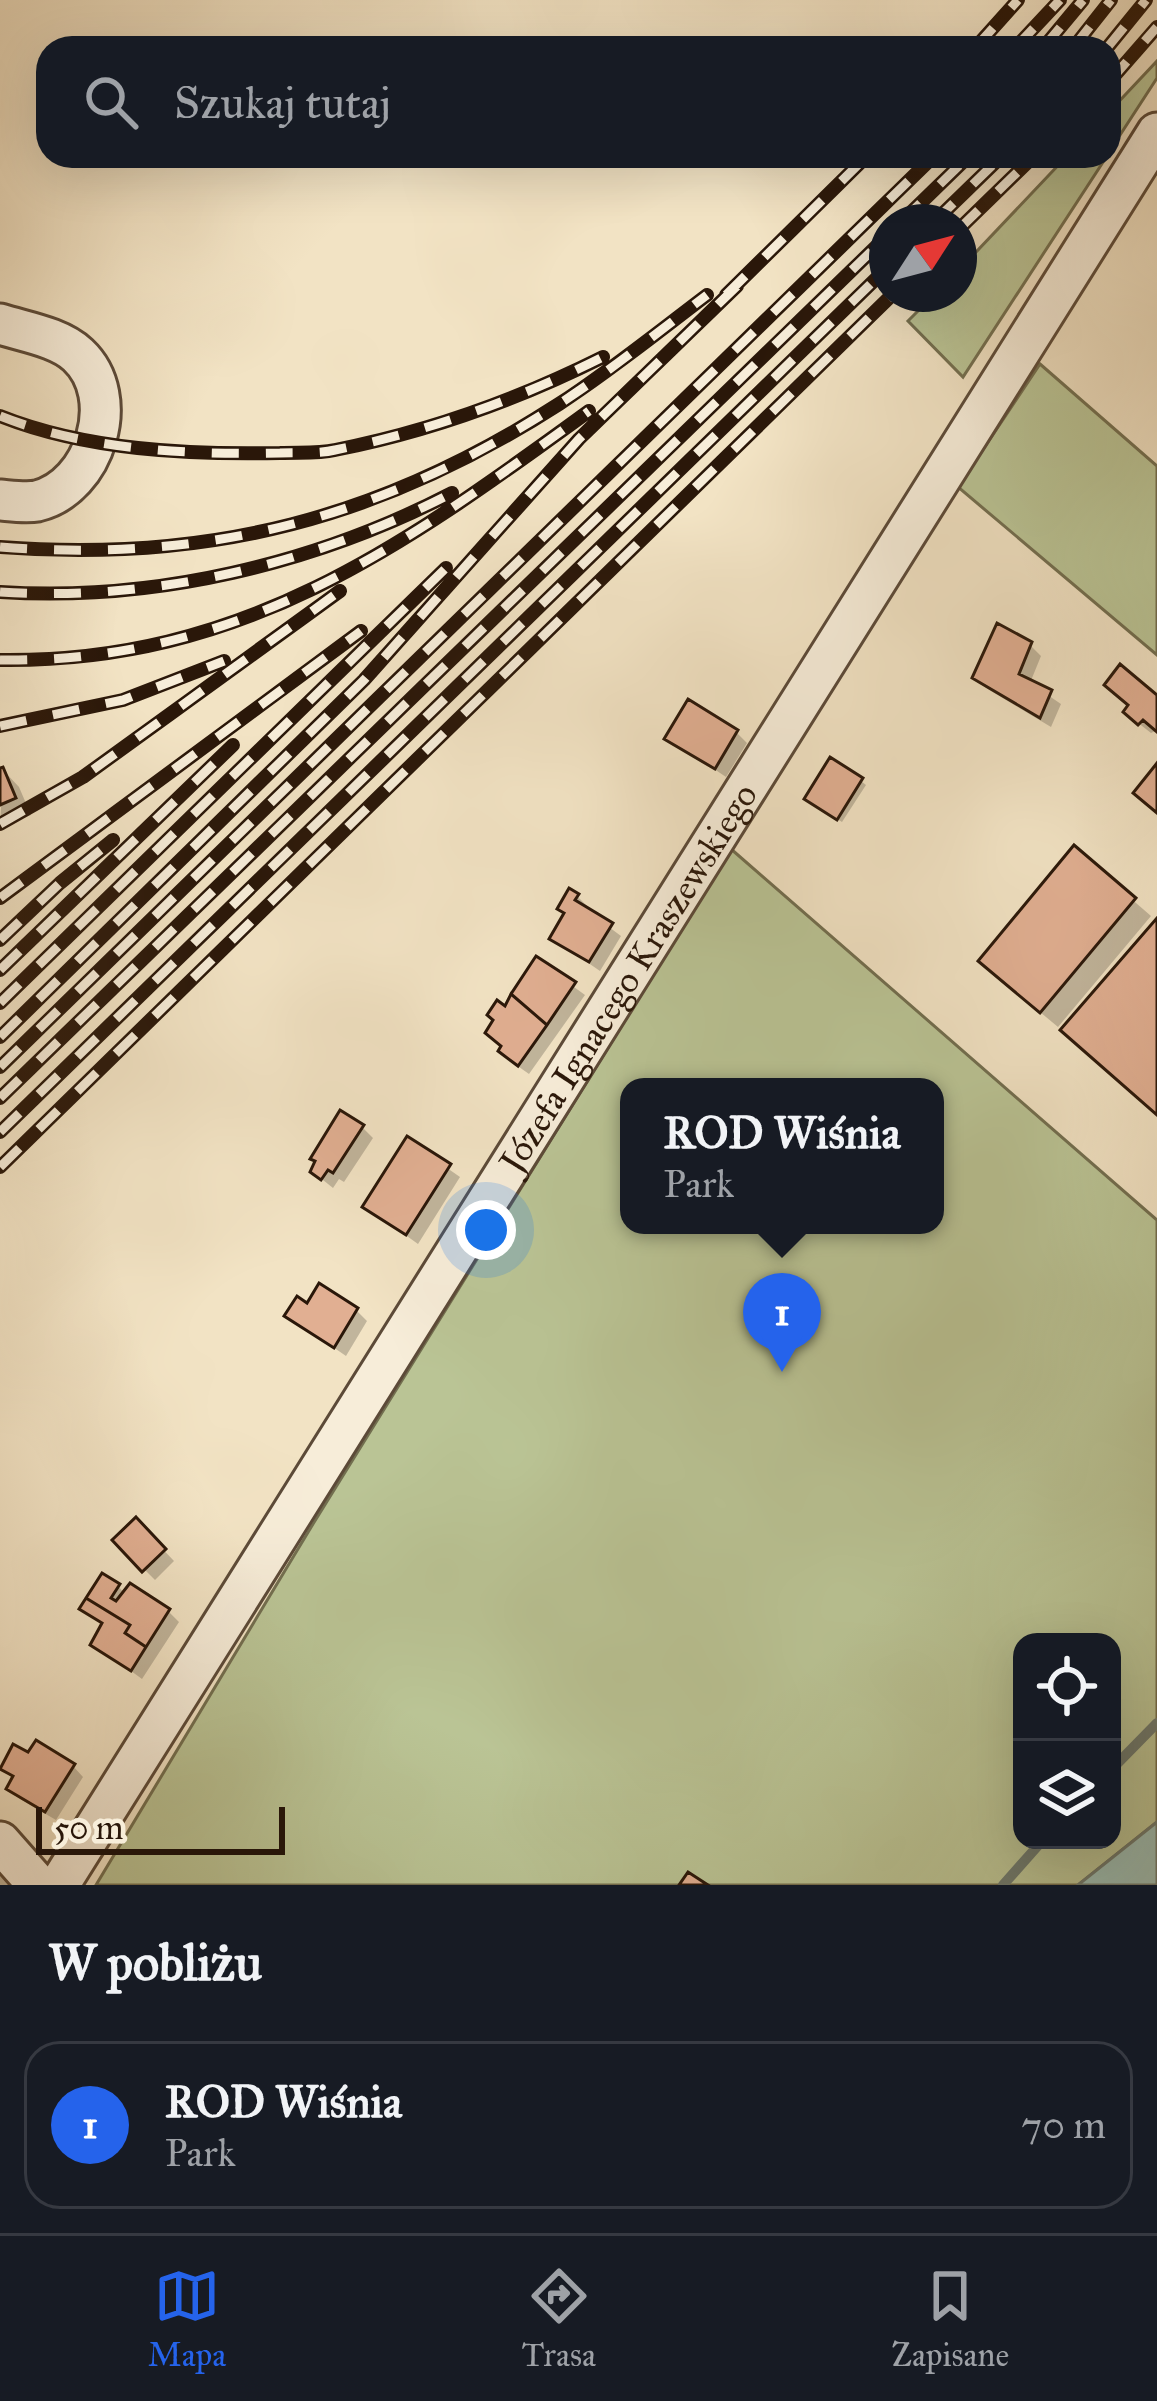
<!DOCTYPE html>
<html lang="pl">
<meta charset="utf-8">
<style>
body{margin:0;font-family:"IM FELL Great Primer",serif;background:#20242c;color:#f1f3f6}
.controls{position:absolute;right:36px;bottom:36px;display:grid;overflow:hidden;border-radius:24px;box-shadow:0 12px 48px #0002}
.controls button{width:108px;height:108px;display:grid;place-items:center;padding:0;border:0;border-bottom:3px solid #363941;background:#171b24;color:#f1f3f6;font:60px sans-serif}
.compass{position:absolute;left:869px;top:204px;width:108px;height:108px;border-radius:50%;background:#171b24;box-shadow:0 12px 48px #0002;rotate:54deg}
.scale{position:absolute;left:36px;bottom:30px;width:249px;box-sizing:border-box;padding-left:12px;border:6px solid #2a1709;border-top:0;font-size:33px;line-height:42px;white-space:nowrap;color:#2a1709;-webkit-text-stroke:9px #f7edd9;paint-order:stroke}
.you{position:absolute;left:486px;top:1230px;width:42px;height:42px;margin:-30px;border:9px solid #fff;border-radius:50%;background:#1a73e8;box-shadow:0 0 0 18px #1a73e833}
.badge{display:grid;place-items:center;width:78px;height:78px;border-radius:50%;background:#2563eb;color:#fff;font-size:39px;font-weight:700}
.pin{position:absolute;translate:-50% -99px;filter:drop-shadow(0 3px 6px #0008)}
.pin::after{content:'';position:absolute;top:63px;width:42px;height:36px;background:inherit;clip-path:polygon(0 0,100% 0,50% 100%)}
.popup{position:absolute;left:620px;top:1078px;width:324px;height:156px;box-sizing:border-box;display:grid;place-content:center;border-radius:24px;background:#171b24;filter:drop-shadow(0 3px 9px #0005);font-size:39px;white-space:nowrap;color:#9ea1a6}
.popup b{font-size:45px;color:#f1f3f6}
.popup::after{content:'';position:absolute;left:50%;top:100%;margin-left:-24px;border:24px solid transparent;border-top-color:#171b24}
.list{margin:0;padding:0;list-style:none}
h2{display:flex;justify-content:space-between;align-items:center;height:156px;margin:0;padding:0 48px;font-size:51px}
h2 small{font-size:39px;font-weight:400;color:#9ea1a6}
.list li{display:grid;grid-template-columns:78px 1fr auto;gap:36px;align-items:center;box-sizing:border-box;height:168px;margin:0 24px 24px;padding:0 24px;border:3px solid #363941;border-radius:36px}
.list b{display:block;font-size:45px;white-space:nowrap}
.list p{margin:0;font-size:39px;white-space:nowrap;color:#9ea1a6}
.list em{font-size:39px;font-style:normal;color:#9ea1a6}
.icon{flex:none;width:66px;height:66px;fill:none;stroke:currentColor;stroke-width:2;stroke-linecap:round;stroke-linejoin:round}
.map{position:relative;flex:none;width:1157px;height:1885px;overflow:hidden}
.search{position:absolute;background:#171b24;box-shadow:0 12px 48px #0002;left:36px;right:36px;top:36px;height:132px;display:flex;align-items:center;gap:30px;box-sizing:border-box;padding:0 42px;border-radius:36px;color:#9ea1a6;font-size:45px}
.sheet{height:348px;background:#171b24}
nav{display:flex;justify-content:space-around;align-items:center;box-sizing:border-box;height:168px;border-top:3px solid #363941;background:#171b24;font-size:33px;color:#9ea1a6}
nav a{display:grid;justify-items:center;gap:6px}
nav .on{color:#2563eb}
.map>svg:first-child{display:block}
</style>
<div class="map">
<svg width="1157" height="1885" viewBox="0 0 1157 1885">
<rect width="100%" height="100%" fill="#f2e3c4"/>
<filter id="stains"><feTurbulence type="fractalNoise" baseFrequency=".00167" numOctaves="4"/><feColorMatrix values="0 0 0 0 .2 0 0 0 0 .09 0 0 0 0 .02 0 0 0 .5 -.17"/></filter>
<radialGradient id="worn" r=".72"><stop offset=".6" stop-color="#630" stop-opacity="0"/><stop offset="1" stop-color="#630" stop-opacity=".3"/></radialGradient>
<path fill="#bac495" stroke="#726e4f" stroke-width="3" fill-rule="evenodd" d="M1157,61v17l-48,74v-40z
M1067,156h40l-144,221 -55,-56 27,-27h24v-24z
M1040,364l117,102v189l-199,-168z
M731,849l426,371v602l-79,63h-982l217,-361zM629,1087h306v138h-306zM1022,1642h90v198h-90z"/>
<path fill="#9bbeb4" stroke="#6e7b70" stroke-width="3" d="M1157,1822v63h-79z"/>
<path fill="#0003" d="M1030,645l11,11 -11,27 31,21 -10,23 -65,-39 -11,-10z
M1157,702v28l-6,3 -14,-11z
M736,732l11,11 -21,34 -58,-39z
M3,770l16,17 12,28 -31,12z
M861,781l5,4 -24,37 -30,-19z
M1075,850l76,66 -93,111 -60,-50z
M577,896l11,11 -2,3 35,26 -21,35 -48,-33z
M537,960l48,35 -56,79 -17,-12 -6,-52z
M362,1127l11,11 -29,44 -5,-3 -6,9 -20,-16z
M407,1140l53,37 -42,67 -53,-38z
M308,1307l48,3 11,11 -21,35 -58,-40z
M136,1521l38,40 -19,19 -39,-39z
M118,1586l7,8 43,17 11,11 -37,57 -48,-35 10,-18 -21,-18z
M73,1766l10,11 -27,43 -36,-21 -11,-11 5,-8 -12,-12z
M0,1862l14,23h-14z"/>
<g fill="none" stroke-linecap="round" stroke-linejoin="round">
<path stroke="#6e7b70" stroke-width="10" d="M1112,1769l45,-46
M1003,1885l40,-45"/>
</g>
<path fill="#e1af92" stroke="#2a1709" stroke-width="3" d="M997,623l35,19 -13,32 33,16 -12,28 -68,-40z
M1120,664l37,31v37l-14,-12 -5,5 -15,-13 5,-7 -24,-20z
M688,699l50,31 -23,39 -51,-30z
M830,757l33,21 -26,42 -33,-21z
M1157,763v50l-24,-20z
M3,767l13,31 -16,7v-37z
M1074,845l62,53 -96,115 -62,-52z
M569,888l10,6 -4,6 38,23 -24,39 -40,-23 15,-26 -7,-4z
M1157,918v197l-97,-85z
M536,956l40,26 -29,43 -36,-31z
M511,994l36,31 -29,41 -20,-15 3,-5 -16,-13 8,-13 -6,-5 10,-15 8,6z
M340,1110l24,15 -31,48 -5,-3 -7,10 -11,-8 5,-11 -5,-2z
M407,1136l44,28 -45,71 -44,-28z
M319,1283l39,25 -24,40 -50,-32 13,-20 10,7z
M136,1517l30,32 -24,23 -30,-32z
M102,1573l18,11 -9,14 5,3 14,-18 40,26 -24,38 -21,-14 5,-8 -44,-27z
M86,1598l44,27 -5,8 21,14 -15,24 -41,-26 12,-22 -23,-14z
M36,1740l39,24 -30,48 -39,-23 7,-13 -13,-7 13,-25 15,8z
M688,1872l20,13h-29z"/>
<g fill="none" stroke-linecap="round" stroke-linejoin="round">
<g stroke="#5c4a38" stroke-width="45">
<g id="minor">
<path d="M0,324c25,8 59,13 78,31 45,42 17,132 -41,146 -11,2 -25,0 -37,-1"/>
<path d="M0,1842l38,43"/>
<path id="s1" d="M59,1885l1098,-1752"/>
</g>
</g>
<use href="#minor" stroke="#f7edd9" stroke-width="39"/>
<g stroke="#2a1709" stroke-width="14">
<path id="rail" d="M975,48l43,-48
M1015,48l45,-48
M1043,48l40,-48
M1073,48l38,-48
M1107,48l39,-48
M1109,82l48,-55
M901,222l68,-66
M934,222l68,-66
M959,229l75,-73
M726,295l141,-139
M0,416c85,34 189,39 280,37 18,-1 38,1 55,-3 92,-18 184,-51 268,-93
M0,547c210,16 382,-29 559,-143 51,-33 99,-72 148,-109
M0,592c154,10 315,-28 452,-99
M0,660c242,3 402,-113 589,-249
M0,726l123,-26 101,-39
M0,824l83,-47 257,-186
M0,898l361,-267
M0,940l60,-57 53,-43
M0,970l233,-225
M0,1003l446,-435
M0,1037l364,-357 215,-241 158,-153
M0,1067l934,-911
M0,1098l887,-862
M0,1132l887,-864
M0,1167l893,-873"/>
</g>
<use href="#rail" stroke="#f7edd9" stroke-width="9" stroke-dasharray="27" stroke-linecap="butt"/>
</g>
<g text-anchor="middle" stroke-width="9" stroke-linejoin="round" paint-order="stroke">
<g font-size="36" fill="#2a1709" stroke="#f7edd9">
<text dy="13" stroke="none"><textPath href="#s1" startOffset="1071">Józefa Ignacego Kraszewskiego</textPath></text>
</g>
</g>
<rect width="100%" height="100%" filter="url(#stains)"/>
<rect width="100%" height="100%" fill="url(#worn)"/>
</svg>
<div class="controls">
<button><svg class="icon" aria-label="locate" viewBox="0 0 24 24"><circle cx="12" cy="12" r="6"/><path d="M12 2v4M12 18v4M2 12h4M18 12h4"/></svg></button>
<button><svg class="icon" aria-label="layers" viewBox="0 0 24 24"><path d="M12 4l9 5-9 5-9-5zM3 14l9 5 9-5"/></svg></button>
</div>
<svg class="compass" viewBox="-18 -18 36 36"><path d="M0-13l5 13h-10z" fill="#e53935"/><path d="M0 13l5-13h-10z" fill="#9ea1a6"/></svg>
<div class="scale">50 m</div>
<div class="you"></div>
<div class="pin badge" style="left:782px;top:1372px">1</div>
<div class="popup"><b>ROD Wiśnia</b>Park</div>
<div class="search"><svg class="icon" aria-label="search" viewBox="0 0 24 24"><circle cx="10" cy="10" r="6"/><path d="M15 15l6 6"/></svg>Szukaj tutaj</div>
</div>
<section class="sheet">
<h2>W pobliżu<small></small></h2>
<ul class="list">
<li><span class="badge">1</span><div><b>ROD Wiśnia</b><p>Park</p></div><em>70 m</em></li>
</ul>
</section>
<nav>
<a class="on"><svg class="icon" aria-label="map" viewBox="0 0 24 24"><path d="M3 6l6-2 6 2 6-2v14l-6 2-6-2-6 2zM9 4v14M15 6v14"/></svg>Mapa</a>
<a><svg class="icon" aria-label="directions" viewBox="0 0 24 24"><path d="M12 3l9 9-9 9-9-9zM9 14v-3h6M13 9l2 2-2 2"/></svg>Trasa</a>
<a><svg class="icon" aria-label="saved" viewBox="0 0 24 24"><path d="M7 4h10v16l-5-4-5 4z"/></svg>Zapisane</a>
</nav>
